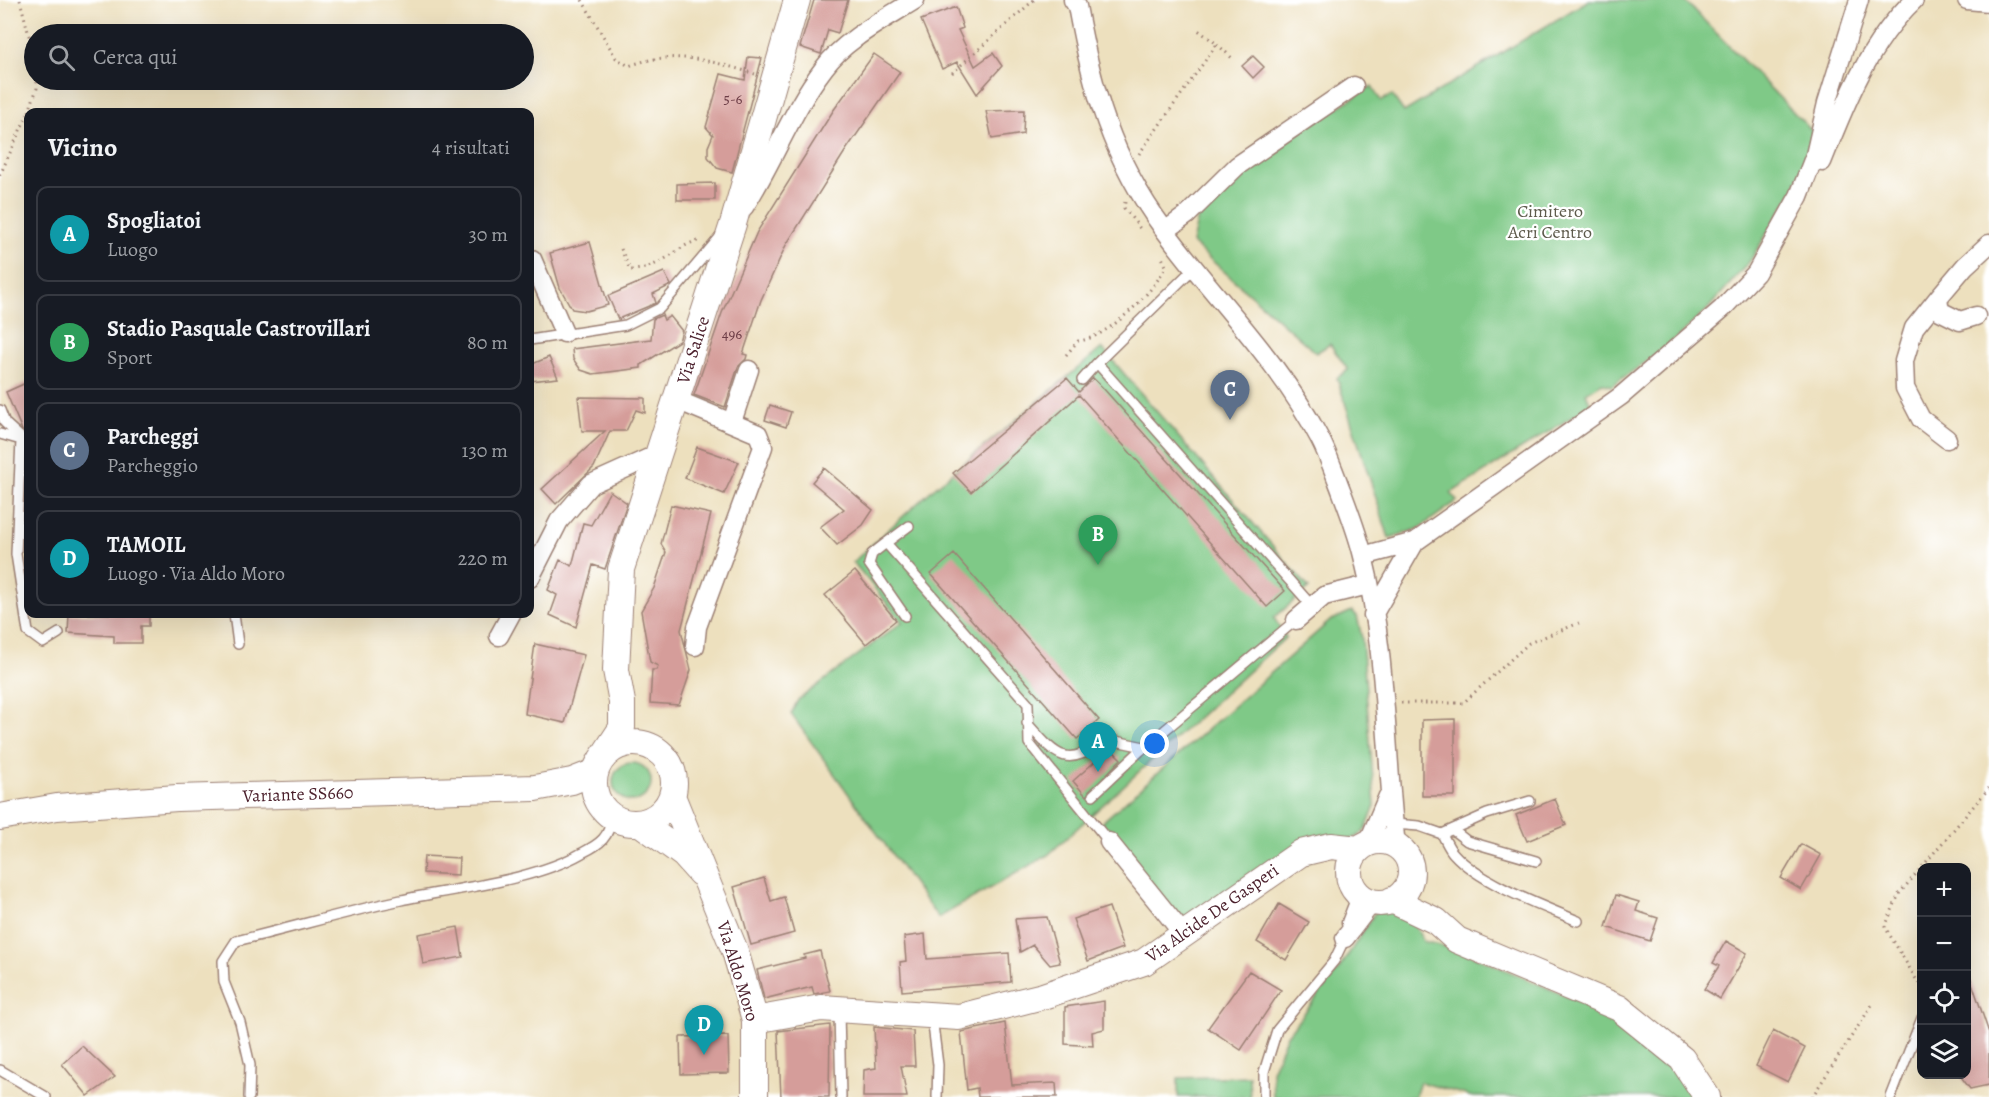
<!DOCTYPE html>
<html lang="it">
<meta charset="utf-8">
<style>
body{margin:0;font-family:Alegreya,serif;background:#242831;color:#f1f3f6}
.controls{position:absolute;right:18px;bottom:18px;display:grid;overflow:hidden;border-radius:12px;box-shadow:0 6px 24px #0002}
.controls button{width:54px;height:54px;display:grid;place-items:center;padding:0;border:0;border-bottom:2px solid #363941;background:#171b24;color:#f1f3f6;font:30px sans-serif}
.you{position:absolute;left:1155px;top:744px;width:21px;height:21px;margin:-15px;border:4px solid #fff;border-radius:50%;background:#1a73e8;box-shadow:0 0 0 9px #1a73e833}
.badge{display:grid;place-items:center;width:39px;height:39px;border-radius:50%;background:#2563eb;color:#fff;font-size:20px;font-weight:700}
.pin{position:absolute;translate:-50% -50px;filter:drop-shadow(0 2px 3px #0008)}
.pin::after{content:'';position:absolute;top:32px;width:21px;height:18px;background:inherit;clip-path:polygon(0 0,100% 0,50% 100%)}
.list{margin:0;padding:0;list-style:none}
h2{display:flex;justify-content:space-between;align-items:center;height:78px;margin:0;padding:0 24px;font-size:26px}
h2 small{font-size:20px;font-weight:400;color:#9ea1a6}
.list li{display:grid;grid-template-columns:39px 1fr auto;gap:18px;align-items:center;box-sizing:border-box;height:96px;margin:0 12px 12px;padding:0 12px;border:2px solid #363941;border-radius:12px}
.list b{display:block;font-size:22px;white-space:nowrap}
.list p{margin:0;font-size:20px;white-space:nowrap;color:#9ea1a6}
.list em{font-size:20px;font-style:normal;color:#9ea1a6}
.icon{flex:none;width:33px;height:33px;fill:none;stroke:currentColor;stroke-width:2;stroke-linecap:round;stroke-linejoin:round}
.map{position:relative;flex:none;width:1989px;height:1097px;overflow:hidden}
.search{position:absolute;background:#171b24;box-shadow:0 6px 24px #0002;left:24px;top:24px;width:510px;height:66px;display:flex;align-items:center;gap:15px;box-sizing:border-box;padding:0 21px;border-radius:33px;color:#9ea1a6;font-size:22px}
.panel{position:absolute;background:#171b24;box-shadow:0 6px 24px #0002;left:24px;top:108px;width:510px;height:510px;border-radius:12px}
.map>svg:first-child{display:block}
</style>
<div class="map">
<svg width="1989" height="1097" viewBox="0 0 1989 1097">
<rect width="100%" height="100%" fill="#fff"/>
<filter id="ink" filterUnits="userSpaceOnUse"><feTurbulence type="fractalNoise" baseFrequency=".0167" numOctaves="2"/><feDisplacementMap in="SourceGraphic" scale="12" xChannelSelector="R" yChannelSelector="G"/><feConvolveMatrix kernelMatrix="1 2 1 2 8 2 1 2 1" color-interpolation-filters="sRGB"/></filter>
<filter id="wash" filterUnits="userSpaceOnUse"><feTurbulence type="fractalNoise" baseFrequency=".008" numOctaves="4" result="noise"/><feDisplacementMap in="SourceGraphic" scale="24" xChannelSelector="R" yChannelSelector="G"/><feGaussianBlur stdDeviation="1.35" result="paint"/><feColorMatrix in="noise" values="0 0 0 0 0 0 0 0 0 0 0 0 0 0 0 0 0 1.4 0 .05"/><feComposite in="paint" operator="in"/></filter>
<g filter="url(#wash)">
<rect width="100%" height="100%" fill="#ede0be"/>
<path fill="#7fc987" stroke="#647459" stroke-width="1.5" d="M1589,0h95l130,133 -20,57 -44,71 -45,51 -43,39 -51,35 -9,-3 -16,10 5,12 -140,88 6,8 -39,28 -29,9 -52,-160 11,-8 -18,-26 -14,9 -124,-110 8,-35 58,-50 114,-72 9,15 11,-6 12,17z
M1102,348l207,240 -35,30 12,19 -238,218 -110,63 -147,-204 7,-14 104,-78 -49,-60 80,-73z
M1352,611l5,5 5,22 13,168 -8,21 -7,8 -170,87 -20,-14 -64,-74 -6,-10 230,-203z
M613 782a19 19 0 1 1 38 0a19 19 0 1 1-38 0Z
M1387,906c19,3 28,18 36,35l39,10 141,61 62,43 34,42h-226l-53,-15 -5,15h-142l-1,-26 15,-36 52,-66 37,-58z
M1249,1076l1,21h-72v-19z"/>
<g id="blocks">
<path fill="#d59d9a" d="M814,0h34l-10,33 -10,-3 -7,24 -21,-7z
M956,7l7,21 -5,2 17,36 18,-13 9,13 -25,28 -20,-32 -15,7 -21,-49z
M874,54l26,18 -54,78 -60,95 -25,55 -18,54 4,1 -1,4 -8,8 -13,40 -31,-12 28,-82 35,-81 76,-121z
M1253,56l11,11 -11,11 -11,-12z
M748,57l14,1 -30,114 -15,-4 -9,-11v-10l5,-12 -7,-8 15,-53 24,6z
M1024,110l-1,24 -31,5 -6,-28z
M715,183v17h-38v-16z
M590,242l18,63 -22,6 -14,-2 -12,-21 -10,-35z
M664,272l7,13 -18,9 3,9 -38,16 -10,-23z
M662,315l2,5 6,-4 12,15 -3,10 -38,24v3l-48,6 -12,-4 -8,-11 -1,-10 79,-10 2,-20z
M549,357l9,21 -28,3v-16z
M1067,378l12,14 14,-14 10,10 182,203 -18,16 -188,-212 -108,97 -18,-19z
M28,382v53l-6,-5 -16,-38z
M578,397l67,1v15l-9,-3 -10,21h-16l-16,36 -38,37 -14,-15 63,-58h-23z
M770,405l21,7 -5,15 -21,-7z
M697,447l42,15 -15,32 -39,-16z
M824,468l49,42 -10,15 -26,20 -17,-18 24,-18 -32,-27z
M610,491l17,12 -22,66 -12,-4 -17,62 -26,-12 7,-20 -9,-5 12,-30 12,6 11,-43 8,2z
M671,505l40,9 -30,116 10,40 -12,35 -29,-2 2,-33h4l2,-4 -8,-4 -9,-51 13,-23 12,-36 -5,-8z
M954,554l145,166 -22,19 -146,-165z
M855,571l41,49 -30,24 -41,-49z
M69,614h80v12h-8v17h-27v-7l-46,-3z
M535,644l49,11 -19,68 -40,-9z
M1455,719v77h-33v-76z
M1110,748l11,11 -35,37 -13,-15z
M1555,799l11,26 -39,16 -11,-26z
M1801,844l20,11 -20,35 -20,-12z
M424,856l35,2 -1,17 -35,-2z
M764,878l7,23 13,-4 10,36 -43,12 -17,-58z
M1616,895l23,7 -3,9 22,7 -8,23 -44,-14z
M1279,904l30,18 -23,38 -29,-18z
M1109,907l14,41 -35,13 -15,-42z
M1047,917l13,46 -10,2 -17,-20 -13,7 -5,-33z
M458,927l5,30 -40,7 -5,-30z
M925,934l2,25 82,-6 2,29 -109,9 -2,-29 6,-1 -2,-24z
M1726,941l21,12 -27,46 -16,-10 15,-23 -6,-3z
M820,951l10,40 -16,3 -2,-7 -48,12 -7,-29 48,-12 -1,-3z
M1249,971l32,19 -40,60 -33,-22z
M1969,974l20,59v52l-19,4 -11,-15h7v-99z
M1104,1001v28l-12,3 1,14 -28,-2v-37z
M1005,1023l7,62 44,-2 1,14h-79l-1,-9 -10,2 -6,-58z
M830,1025l-1,72h-48l-3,-66z
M874,1027l39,4 2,35h-14l6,31h-44l1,-27 12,-2z
M1773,1031l32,17 -17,34 -32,-16z
M728,1036l1,37 -48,1 -1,-37z
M82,1046l33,31 -27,19 -26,-32z"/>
</g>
</g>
<g filter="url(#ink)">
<use href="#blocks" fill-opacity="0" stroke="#9c8074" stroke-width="1.5"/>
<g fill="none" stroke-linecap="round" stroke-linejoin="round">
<g stroke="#9c8074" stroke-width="12">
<path id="lane" d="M530,340l96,-15 34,-17 61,-72
M1097,363l97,-95
M1082,380l15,-17 215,243
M0,410l5,13 23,21
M0,434l21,6 -5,114 12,78 15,11 16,-10
M886,543l23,-17
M234,614l4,30
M905,616l-36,-52 3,-10 14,-11 142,161 1,39 80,99
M1027,723c31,35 39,46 79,16l38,8
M1093,795l47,-44 156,-131
M1394,824l25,2 23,8 45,-20 43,-13
M1454,831l13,10 69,20
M1442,834c4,7 7,15 12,20 26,29 88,52 124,67
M839,1012l2,85
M932,1017l6,48 -1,32
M0,1070l46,27
M249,1097l1,-32 -10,-43 -16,-40 -1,-21 13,-20c55,-13 109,-29 165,-41 56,-12 132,-19 181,-47 18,-9 28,-16 29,-36
M1264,1097v-25l13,-42 57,-69 11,-23
M1891,1097l31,-79"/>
</g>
<g stroke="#9c8074" stroke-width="21">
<path id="street" d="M1073,0l4,6c15,83 35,153 86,222 52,71 116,132 157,211 7,13 12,28 18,43 9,24 19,49 25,74 24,94 22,194 33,290
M1967,0l22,2
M1822,162c23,-58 46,-118 92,-162
M744,207c29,-44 47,-96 80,-139 21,-29 61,-49 91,-68
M1165,231l22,-16 50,-49 117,-80
M530,260l2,-1 32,74
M1938,298l-24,30 -10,33 1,27 16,31 26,20
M1976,316l-16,5 -20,-10 -2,-13 27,-32 24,-22
M677,400l81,34 5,13 -66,180 -2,19
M732,422l17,-52
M1415,542l206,-146 101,-87 34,-36 43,-77 16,-41 12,-52 32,-103
M1363,556l52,-14 -42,73
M530,578l29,-57 32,-37 69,-31
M1296,620l28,-24 44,-11
M499,636l12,-22
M1109,842l75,93
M1368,843l20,-47
M1351,923l7,-18 -1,-12
M1345,938l22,-29 10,-6"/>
</g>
<g stroke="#9c8074" stroke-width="28">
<path id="secondary" d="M594 783a40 40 0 1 1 80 0a40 40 0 1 1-80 0Z
M601,760l21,-32v-26l-6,-32 5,-101 112,-345 64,-224
M672,796l63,155 20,69v77
M0,817l57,-10 120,-9 358,-10 37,-7 23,-9
M640,823l44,32 16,18
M1349 872a31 31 0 1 1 62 0a31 31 0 1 1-62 0Z
M1392,900l44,21 21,19 162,68 63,51 25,38
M755,1020l66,-12 138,9 84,-21 101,-34 157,-109 30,-7 28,3"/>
</g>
<path stroke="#9c8074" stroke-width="3" stroke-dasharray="1.5 4.5" stroke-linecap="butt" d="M20,0l14,55
M582,0l34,58 13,8c44,-17 84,-5 126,8
M1217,44l16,15
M952,73l82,-73
M29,112l8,-24v-8
M1139,154l78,-110 -19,-14
M0,175l28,-62
M1125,202l-1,6 18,23
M621,249l9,21c33,0 52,-30 71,-29
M1066,355l12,-14c29,-2 76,-49 88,-75l-5,-11
M1401,703h62l66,-60 50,-20
M1922,989l-37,-62 14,-33 90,-106
M1812,1097l60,-92"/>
<use href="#lane" stroke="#fff" stroke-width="9"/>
<use href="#street" stroke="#fff" stroke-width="18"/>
<use href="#secondary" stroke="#fff" stroke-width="26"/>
</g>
</g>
<g text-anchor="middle" stroke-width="4.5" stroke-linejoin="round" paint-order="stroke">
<g font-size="15" fill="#6d3e47">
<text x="733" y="104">5-6</text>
<text x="732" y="339">496</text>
</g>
<g font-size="18" fill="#5d5a4b" stroke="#fff">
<text x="1550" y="217">Cimitero<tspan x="1550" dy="21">Acri Centro</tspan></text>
</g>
<g font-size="18" fill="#4a1f2b" stroke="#fff">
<text transform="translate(693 350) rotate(-72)" y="6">Via Salice</text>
<text transform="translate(298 794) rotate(-2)" y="6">Variante SS660</text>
<text transform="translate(1212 913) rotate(-35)" y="6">Via Alcide De Gasperi</text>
<text transform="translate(738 971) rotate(73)" y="6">Via Aldo Moro</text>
</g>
</g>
</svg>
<div class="controls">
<button>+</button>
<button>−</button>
<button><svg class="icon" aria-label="locate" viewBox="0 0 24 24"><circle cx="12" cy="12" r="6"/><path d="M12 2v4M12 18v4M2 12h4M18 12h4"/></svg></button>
<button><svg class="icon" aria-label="layers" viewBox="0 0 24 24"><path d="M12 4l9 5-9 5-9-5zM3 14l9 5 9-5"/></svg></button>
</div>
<div class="you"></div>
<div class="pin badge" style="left:1098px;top:772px;background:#0f9aa8">A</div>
<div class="pin badge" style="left:1098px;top:565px;background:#2e9e5b">B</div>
<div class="pin badge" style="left:1230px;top:420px;background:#5c6f8a">C</div>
<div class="pin badge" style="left:704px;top:1055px;background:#0f9aa8">D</div>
<div class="search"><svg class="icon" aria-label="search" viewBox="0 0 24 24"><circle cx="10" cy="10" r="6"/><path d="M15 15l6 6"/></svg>Cerca qui</div>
<section class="panel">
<h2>Vicino<small>4 risultati</small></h2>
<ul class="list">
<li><span class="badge" style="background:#0f9aa8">A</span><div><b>Spogliatoi</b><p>Luogo</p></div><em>30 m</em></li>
<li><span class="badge" style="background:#2e9e5b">B</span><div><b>Stadio Pasquale Castrovillari</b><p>Sport</p></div><em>80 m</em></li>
<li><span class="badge" style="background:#5c6f8a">C</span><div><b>Parcheggi</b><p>Parcheggio</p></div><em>130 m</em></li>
<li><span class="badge" style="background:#0f9aa8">D</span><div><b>TAMOIL</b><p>Luogo · Via Aldo Moro</p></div><em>220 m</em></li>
</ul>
</section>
</div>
